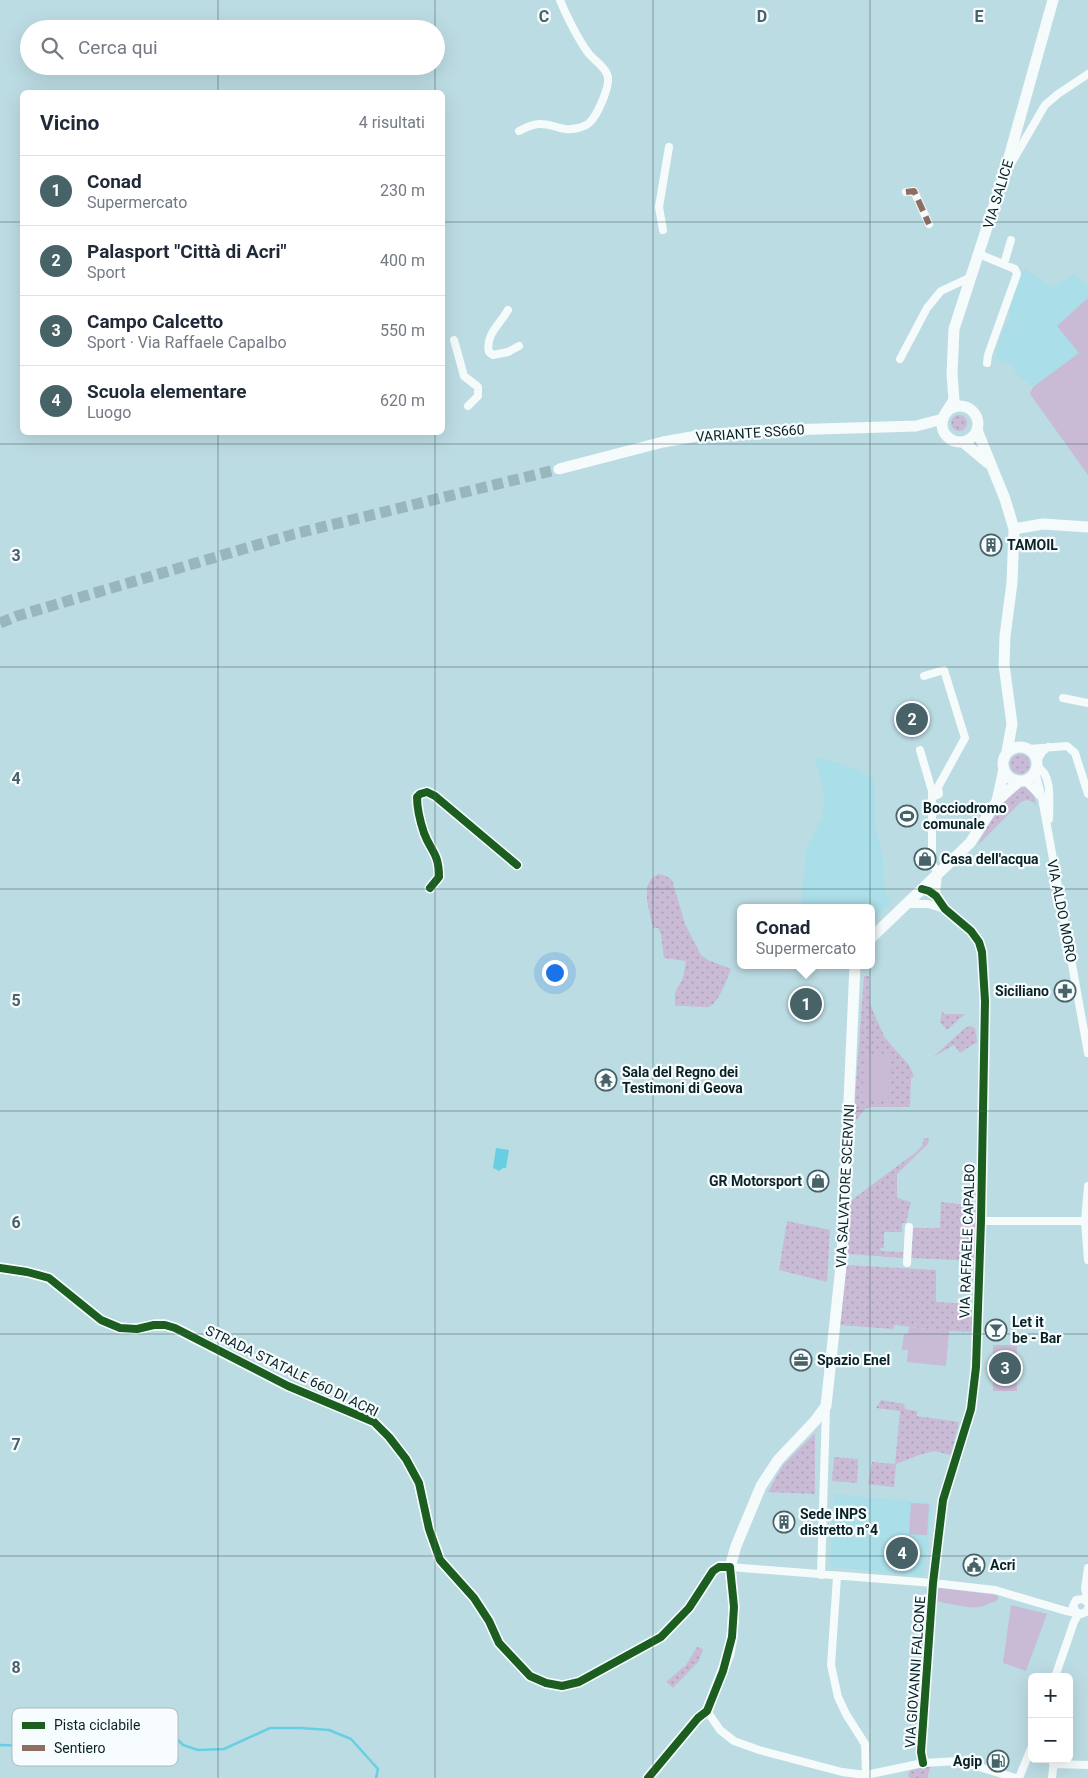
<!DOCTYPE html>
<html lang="it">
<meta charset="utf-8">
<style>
body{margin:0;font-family:Roboto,sans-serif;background:#f6f6f7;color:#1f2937}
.controls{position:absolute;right:15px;bottom:15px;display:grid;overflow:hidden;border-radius:8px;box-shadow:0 5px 20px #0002}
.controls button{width:45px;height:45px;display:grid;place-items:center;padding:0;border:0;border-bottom:1px solid #e0e1e3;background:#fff;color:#1f2937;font:25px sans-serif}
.you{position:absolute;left:554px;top:972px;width:18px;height:18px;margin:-12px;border:4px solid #fff;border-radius:50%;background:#1a73e8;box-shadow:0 0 0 8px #1a73e833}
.badge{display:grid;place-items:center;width:32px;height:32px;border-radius:50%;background:#486368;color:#fff;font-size:16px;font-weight:700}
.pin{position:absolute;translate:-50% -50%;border:2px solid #fff;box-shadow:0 1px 5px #0006}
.popup{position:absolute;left:737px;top:904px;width:138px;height:65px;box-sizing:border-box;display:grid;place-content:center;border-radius:8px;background:#fff;filter:drop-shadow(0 1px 4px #0005);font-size:16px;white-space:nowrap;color:#747a83}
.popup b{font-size:19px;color:#1f2937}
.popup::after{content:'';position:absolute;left:50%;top:100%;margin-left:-10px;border:10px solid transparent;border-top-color:#fff}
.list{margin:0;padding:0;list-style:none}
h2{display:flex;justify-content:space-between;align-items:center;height:65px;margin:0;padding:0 20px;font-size:21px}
h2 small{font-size:16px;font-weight:400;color:#747a83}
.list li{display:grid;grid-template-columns:32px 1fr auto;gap:15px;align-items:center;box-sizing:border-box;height:70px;padding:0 20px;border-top:1px solid #e0e1e3}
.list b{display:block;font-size:19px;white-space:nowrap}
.list p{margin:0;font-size:16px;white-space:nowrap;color:#747a83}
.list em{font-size:16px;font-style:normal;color:#747a83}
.icon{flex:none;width:28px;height:28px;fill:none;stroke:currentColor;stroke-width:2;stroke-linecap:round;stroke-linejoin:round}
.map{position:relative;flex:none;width:1088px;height:1778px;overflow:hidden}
.search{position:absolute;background:#fff;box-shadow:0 5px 20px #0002;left:20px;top:20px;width:425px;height:55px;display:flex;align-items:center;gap:12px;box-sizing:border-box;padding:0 18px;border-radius:28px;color:#747a83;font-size:19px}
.panel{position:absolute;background:#fff;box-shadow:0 5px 20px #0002;left:20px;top:90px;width:425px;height:345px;border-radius:8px}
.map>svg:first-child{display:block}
</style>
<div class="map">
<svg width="1088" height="1778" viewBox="0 0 1088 1778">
<defs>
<pattern id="grass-dots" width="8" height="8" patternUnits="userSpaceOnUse" patternTransform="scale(1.25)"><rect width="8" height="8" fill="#c9bad6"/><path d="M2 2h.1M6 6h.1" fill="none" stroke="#aba0b8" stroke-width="1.8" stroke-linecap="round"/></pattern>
</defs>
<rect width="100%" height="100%" fill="#bcdce3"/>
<path fill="#aadee8" d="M1025,269l28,18 22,-13 13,14v10l-31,28 22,27 -46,34 -14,-11 -9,-12 -15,-6 9,-32 6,-6 -1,-9 11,-35z
M815,757l18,4 27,10 12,7 3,8v42l8,29 1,31 4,8 5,5 -22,20v-13h-70l5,-59 17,-33 1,-23z
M834,1494l98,9 -8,73 -94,-9z"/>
<path fill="url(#grass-dots)" d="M951 423a8 8 0 1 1 16 0a8 8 0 1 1-16 0Z
M1010 764a10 10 0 1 1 20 0a10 10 0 1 1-20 0Z
M1024,787c9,4 12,11 12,20l-2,-5 -7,-2 -6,2 -44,44c9,-17 27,-54 47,-59z
M659,874l7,2 6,4 13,44 16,31 7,5 23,9c-4,9 -12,35 -23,38 -4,1 -26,-2 -33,-1v-13l8,-15 3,-17 -22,-3 -3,-24 -3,-6h-5c-3,-17 -15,-46 6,-54z
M864,976h5l1,27 5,13 10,22 24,27 5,12 -3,1 -1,29h-41l-5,3 -11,14z
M942,1012l4,2h19l-18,16 -7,-8z
M971,1026l4,2 2,14 -17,11 -6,-8 -21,12 32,-29z
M924,1138h4l1,2 -1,4 -31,30v24l14,4 -5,21h-4v9h-18v16h-4l1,3 22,1v6l-56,-4 2,-52 66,-49 7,-7z
M941,1202l37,4 -2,55 -65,-3 2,-30h27z
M787,1221l43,9 -3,52 -48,-12z
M846,1265l90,5v32l36,2v28l-23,-1v2l-21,-2v-2l-33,-4 -2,4 -53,-4z
M881,1400l23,4 1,5 12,2v5l42,6 -8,33 -17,-4 -15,4 -23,9 -2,23 -26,-3 4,-22 23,2 5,-53 -24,-3z
M815,1433v61l-47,-2 15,-27z
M834,1457l24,2 -1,24 -25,-2z
M697,1647l6,2 -4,12 -26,27 -7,-6 20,-17z
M931,1766l-4,12h-18l-1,-4 3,-4z"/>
<path fill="#c9bad6" d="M1088,298v177l-58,-81 3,-7 46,-34 -22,-27z
M865,1054l26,1 -3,46 -26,-2z
M909,1327l20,2v2l20,2 -3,33 -39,-4 1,-12h-6l2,-16h4z
M993,1345h24v46h-24z
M911,1503l18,1 -2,31 -18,-1z
M940,1588l57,7 2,3 -4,4c-7,1 -9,4 -15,5 -9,2 -35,-4 -45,-6l-1,-11z
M1011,1605l36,9 -21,57 -23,-8z"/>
<path fill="#68cfe2" d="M496,1148l13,2 -3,18h-3l-4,3 -6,-3z"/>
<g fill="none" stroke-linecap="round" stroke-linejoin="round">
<path stroke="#68cfe2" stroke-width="2.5" d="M0,1745l28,1 30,-6 17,-7 18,-13 27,-9 14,1 23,11 15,11 11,11 15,5 26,-1 46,-21h30l29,2 22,9 27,30 -2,9"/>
<path stroke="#98b7bd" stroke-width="11" stroke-dasharray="11 5.5" stroke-linecap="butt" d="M0,623l17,-7 277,-82 265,-65"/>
<path stroke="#f5fafb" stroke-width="8" d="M519,131c30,-17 35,3 59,-3 4,-1 8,-2 11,-5 8,-7 23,-39 18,-49 -3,-8 -12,-13 -18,-20 -10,-13 -23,-39 -29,-54
M1009,167l36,-62 13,-11 30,-20
M906,192l8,-1 15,33
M663,230l-4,-23 10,-60
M979,254l36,15 2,5 -29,81 -1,8
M1004,264l7,-24
M508,310c-8,14 -23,25 -19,42l4,3 15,-3 11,-6
M454,340l10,36 14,11v9l-10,10
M900,359l27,-51 14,-17 30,-14
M924,676l20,-6 21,68 -27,49 1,7 -7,3
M1063,698l25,5
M1029,749l38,-3 8,7 13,41
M920,750l12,41v73l6,9 -2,23
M1037,761l5,-9 6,-5
M1037,767c16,7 12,36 12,52
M1035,772l7,26 46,255
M1025,780l16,17
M430,888l9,-11c0,-24 -8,-25 -15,-44 -4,-12 -7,-24 -7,-36l3,-3 7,-2 8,4 82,69
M922,889l7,2 7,5 9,13 26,22 8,11 3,10 3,49 -4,220 -5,146 -5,42 -28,91 -10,83 -12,169 2,11
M907,904h21l17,5
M1088,1186l-3,35 3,39
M981,1221h104
M907,1263l2,-36
M730,1567l203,16 62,7 71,21 15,3 5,-2 2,-4
M821,1575l5,-167
M837,1577l-6,88 7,32 8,17 19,30 1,31
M1088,1603l-3,-15 3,-20
M1076,1612l-3,-6 3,-6 7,-1 5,4
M1055,1677l19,-55 5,-9
M707,1711l13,19 14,11 25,9 83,22 24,3 57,-12 36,-2 57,17
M1053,1764l35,1
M1019,1778l13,-32
M1052,1778l2,-18"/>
<path stroke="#f5fafb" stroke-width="11" d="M942 424a18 18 0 1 1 36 0a18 18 0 1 1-36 0Z
M945,414l9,-14 -2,-26 2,-45 50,-154 49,-175
M977,430l28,69 9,30 -2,54 -7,53 -1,29 8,59 -5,28
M963,442l25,21
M559,469l104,-27 40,-7 53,-4 160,-5 27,-7
M1014,529l29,-5 45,3
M1003 764a17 17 0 1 1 34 0a17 17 0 1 1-34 0Z
M997,801l7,-32
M871,938l99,-95 27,-42 22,-20
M0,1268l27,4 22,6 52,42 19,8 17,1 17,-4h11l10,3 113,58 86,36 15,15 17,22 13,24 10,46 11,31 34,38 15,23 10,22 31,33 16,7 16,3 17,-4 82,-45 28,-29 24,-37 6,-4h11
M648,1778l50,-60 9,-7 22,-57 3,-17 2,-30 -4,-40 6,-21 25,-60 17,-26 37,-39 11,-15 16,-149 13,-292"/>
<path stroke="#8d6e63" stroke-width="6" stroke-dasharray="12 6" stroke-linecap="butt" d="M906,192l8,-1 15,33"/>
<g stroke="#f7fdfe" stroke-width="11">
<path id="cycleway" d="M430,888l9,-11c0,-24 -8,-25 -15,-44 -4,-12 -7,-24 -7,-36l3,-3 7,-2 8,4 82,69
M922,889l7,2 7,5 9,13 26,22 8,11 3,10 3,49 -4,220 -5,146 -5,42 -28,91 -10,83 -12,169 2,11
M0,1268l27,4 22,6 52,42 19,8 17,1 17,-4h11l10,3 113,58 86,36 15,15 17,22 13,24 10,46 11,31 34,38 15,23 10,22 31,33 16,7 16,3 17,-4 82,-45 28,-29 24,-37 6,-4h11l4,40 -2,30 -9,34 -16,40 -9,7 -50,60"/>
</g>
<use href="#cycleway" stroke="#1b5e20" stroke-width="8"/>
</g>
<path fill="none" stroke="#486368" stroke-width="1" stroke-opacity="0.55" d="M218,0v29M435,0v29M653,0v1778M870,0v1778M218,66v26M435,66v26M0,222h22M442,222h646M218,432v1346M435,432v1346M0,444h1088M0,667h1088M0,889h1088M0,1111h1088M0,1334h1088M0,1556h1088"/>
<defs>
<g id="building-ring" transform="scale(1.125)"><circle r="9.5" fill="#f7fdfe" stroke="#486368" stroke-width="1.5"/><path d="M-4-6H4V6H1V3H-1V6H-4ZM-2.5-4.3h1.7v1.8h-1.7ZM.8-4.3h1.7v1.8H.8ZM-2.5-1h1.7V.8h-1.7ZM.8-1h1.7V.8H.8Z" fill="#486368"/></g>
<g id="stadium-ring" transform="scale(1.125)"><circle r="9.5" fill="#f7fdfe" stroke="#486368" stroke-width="1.5"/><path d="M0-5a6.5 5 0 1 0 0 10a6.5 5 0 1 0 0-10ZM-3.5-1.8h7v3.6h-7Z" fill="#486368"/></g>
<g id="shop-ring" transform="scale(1.125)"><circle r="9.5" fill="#f7fdfe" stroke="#486368" stroke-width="1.5"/><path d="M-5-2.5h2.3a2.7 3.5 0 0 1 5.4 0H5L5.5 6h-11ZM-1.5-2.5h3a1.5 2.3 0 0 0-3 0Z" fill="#486368"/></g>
<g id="pharmacy-ring" transform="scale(1.125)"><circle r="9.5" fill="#f7fdfe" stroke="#486368" stroke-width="1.5"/><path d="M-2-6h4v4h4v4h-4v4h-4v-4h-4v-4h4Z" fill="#486368"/></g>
<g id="temple-ring" transform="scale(1.125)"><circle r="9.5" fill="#f7fdfe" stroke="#486368" stroke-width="1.5"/><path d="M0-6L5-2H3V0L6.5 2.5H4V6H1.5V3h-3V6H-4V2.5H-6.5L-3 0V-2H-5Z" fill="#486368"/></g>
<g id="bar-ring" transform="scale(1.125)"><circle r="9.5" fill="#f7fdfe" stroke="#486368" stroke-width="1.5"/><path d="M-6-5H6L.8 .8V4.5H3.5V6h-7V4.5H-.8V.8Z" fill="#486368"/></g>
<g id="office-ring" transform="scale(1.125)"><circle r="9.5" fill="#f7fdfe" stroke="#486368" stroke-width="1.5"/><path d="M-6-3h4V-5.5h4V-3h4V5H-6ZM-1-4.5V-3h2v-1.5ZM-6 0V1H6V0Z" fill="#486368"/></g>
<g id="civic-ring" transform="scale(1.125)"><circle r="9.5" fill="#f7fdfe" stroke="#486368" stroke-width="1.5"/><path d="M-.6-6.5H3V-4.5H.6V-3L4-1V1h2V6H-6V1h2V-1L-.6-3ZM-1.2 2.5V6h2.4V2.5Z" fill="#486368"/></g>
<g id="fuel-ring" transform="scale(1.125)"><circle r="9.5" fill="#f7fdfe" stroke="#486368" stroke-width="1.5"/><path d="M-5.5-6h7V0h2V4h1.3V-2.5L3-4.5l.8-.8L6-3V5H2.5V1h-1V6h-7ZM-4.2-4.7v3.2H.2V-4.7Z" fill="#486368"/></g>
</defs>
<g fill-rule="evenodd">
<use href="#building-ring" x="991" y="545"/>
<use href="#stadium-ring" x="907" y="816"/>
<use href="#shop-ring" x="925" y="859"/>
<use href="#pharmacy-ring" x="1065" y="991"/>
<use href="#temple-ring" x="606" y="1080"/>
<use href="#shop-ring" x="818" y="1181"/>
<use href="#bar-ring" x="996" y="1330"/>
<use href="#office-ring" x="801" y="1360"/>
<use href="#building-ring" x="784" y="1522"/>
<use href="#civic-ring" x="974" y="1565"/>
<use href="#fuel-ring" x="998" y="1761"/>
</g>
<g text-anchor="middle" stroke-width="4.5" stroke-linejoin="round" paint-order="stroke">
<g font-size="14" fill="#0a2226" stroke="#f7fdfe">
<text transform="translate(998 194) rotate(-73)" y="5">VIA SALICE</text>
<text transform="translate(750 433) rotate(-4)" y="5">VARIANTE SS660</text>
<text transform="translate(1062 911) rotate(79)" y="5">VIA ALDO MORO</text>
<text transform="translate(845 1186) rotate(-87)" y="5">VIA SALVATORE SCERVINI</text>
<text transform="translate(967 1241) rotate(-88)" y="5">VIA RAFFAELE CAPALBO</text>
<text transform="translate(292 1371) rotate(26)" y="5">STRADA STATALE 660 DI ACRI</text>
<text transform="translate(915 1672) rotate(-86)" y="5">VIA GIOVANNI FALCONE</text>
</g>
<g font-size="14" font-weight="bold" fill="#0a2226" stroke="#f7fdfe" text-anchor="start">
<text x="1007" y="550">TAMOIL</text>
<text x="923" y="813">Bocciodromo<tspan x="923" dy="16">comunale</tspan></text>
<text x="941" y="864">Casa dell'acqua</text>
<text x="1049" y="996" text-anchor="end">Siciliano</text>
<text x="622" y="1077">Sala del Regno dei<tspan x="622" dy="16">Testimoni di Geova</tspan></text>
<text x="802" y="1186" text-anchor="end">GR Motorsport</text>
<text x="1012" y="1327">Let it<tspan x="1012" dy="16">be - Bar</tspan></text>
<text x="817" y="1365">Spazio Enel</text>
<text x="800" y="1519">Sede INPS<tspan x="800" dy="16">distretto n°4</tspan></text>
<text x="990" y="1570">Acri</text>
<text x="982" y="1766" text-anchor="end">Agip</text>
</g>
</g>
<rect x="12" y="1708" width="166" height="58" rx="8" fill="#f7fdfe" stroke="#b0bbbd" stroke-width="1"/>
<rect x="22" y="1722" width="23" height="7" fill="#1b5e20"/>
<rect x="22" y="1745" width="23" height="6" fill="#8d6e63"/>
<g font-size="14" fill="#0a2226">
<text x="54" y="1730">Pista ciclabile</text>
<text x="54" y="1753">Sentiero</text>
</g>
<g font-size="16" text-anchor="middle" font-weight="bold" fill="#486368" stroke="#f7fdfe" stroke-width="4.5" stroke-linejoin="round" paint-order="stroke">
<text x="544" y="22">C</text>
<text x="762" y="22">D</text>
<text x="979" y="22">E</text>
<text x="16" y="561">3</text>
<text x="16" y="784">4</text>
<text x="16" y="1006">5</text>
<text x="16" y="1228">6</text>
<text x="16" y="1450">7</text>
<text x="16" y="1673">8</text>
</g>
</svg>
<div class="controls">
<button>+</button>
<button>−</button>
</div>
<div class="you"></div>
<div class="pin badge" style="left:806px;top:1004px">1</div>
<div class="popup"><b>Conad</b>Supermercato</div>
<div class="pin badge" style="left:912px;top:719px">2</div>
<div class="pin badge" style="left:1005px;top:1368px">3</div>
<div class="pin badge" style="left:902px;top:1553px">4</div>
<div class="search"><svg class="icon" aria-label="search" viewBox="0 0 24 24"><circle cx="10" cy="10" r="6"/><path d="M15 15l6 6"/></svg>Cerca qui</div>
<section class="panel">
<h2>Vicino<small>4 risultati</small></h2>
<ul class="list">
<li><span class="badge">1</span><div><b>Conad</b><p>Supermercato</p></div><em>230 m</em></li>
<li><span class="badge">2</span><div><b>Palasport &quot;Città di Acri&quot;</b><p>Sport</p></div><em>400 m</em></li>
<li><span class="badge">3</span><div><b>Campo Calcetto</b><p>Sport · Via Raffaele Capalbo</p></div><em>550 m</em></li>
<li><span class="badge">4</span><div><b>Scuola elementare</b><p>Luogo</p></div><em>620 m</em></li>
</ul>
</section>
</div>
